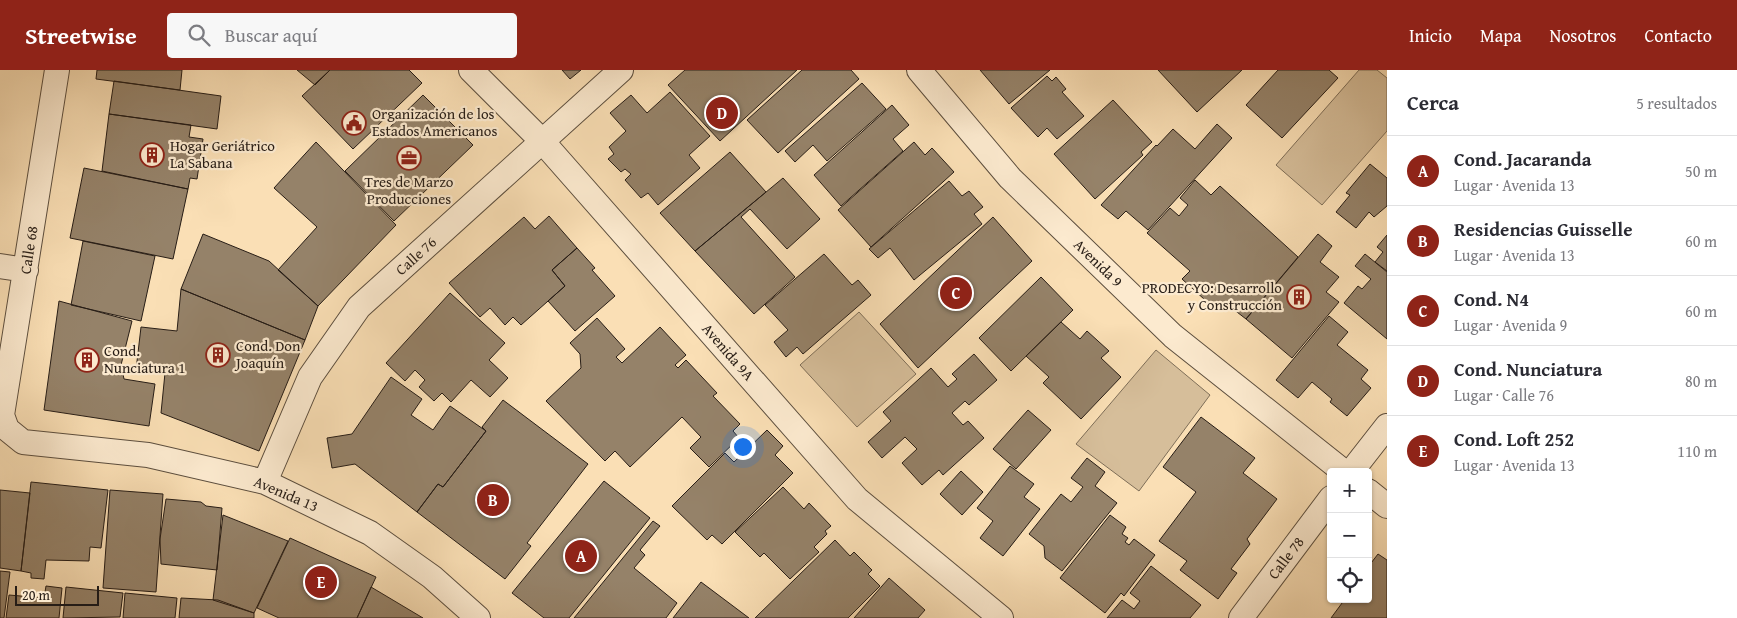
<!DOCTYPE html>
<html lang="es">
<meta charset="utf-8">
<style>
body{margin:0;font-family:"Gentium Book Plus",serif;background:#f7f7f7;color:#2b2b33}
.controls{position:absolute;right:15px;bottom:15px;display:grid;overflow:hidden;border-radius:5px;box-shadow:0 1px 4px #0004}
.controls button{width:45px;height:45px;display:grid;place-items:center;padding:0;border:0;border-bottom:1px solid #e1e1e2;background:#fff;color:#2b2b33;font:25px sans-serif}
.scale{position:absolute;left:15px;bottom:12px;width:84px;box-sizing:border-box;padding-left:5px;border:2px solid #271d16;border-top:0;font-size:14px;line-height:18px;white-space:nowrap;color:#271d16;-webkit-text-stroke:4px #fceacf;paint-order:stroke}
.you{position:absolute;left:742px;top:376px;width:18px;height:18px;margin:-12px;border:4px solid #fff;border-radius:50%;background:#1a73e8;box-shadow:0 0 0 8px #1a73e833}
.badge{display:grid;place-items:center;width:32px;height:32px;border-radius:50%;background:#8f2418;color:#fff;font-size:16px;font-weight:700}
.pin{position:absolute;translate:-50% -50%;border:2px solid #fff;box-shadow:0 1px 5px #0006}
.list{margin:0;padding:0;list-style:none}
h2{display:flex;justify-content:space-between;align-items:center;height:65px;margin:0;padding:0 20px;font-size:21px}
h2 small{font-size:16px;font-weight:400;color:#7c7c81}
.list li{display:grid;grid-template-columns:32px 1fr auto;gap:15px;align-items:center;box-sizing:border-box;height:70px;padding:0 20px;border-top:1px solid #e1e1e2}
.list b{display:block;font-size:19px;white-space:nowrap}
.list p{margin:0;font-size:16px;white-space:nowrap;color:#7c7c81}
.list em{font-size:16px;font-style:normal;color:#7c7c81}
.icon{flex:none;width:28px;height:28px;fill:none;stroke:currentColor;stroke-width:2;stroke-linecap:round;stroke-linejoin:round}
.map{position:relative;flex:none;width:1387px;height:548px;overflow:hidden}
header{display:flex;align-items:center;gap:30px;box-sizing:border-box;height:70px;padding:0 25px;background:#8f2418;color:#fff}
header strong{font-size:24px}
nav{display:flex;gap:28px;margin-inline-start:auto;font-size:18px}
.search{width:350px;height:45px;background:#f7f7f7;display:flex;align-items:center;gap:12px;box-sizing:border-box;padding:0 18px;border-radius:5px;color:#7c7c81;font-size:19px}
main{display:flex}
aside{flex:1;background:#fff}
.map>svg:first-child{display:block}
</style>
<header>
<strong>Streetwise</strong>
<div class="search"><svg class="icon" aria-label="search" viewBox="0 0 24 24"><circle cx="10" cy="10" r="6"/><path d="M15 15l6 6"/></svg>Buscar aquí</div>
<nav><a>Inicio</a><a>Mapa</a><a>Nosotros</a><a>Contacto</a></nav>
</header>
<main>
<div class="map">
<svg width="1387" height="548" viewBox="0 0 1387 548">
<rect width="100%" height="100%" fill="#fadfb5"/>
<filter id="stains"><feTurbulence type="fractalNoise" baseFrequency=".004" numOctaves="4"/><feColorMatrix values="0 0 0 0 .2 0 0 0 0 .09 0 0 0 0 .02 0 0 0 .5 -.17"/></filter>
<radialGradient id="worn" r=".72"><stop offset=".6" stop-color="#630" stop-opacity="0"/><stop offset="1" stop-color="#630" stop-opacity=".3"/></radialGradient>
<path fill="#d6be9a" stroke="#7e6e58" d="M1359,0h18l10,8v53l-65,74 -46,-40z
M859,242l57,62 -59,53 -57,-62z
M1156,280l54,45 -71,96 -63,-47z"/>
<path fill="#958269" stroke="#271d16" d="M97,0h85l-2,20 -84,-11z
M297,0h33l-15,15z
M330,0h79l13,13 -69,66 -51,-53z
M562,0h19l-11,9z
M685,0h112l-77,71 -52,-56z
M802,0h49l8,9 -81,74 -31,-33z
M980,0h70l-41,34z
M1158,0h84l-45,42z
M1278,0h51l9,8 -56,60 -36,-33z
M1047,6l5,5 4,-4 10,12 -4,3 22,24 -27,23 -10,-11 -9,9 -27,-29z
M114,11l107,15 -4,33 -108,-15z
M862,13l24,26 -59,52 -14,-16 -18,17 -10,-11z
M670,22l40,44 -21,19 11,13 -42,37 -10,-12 -7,5 -16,-18 6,-6 -6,-5 -4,3 -13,-13 6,-5 -5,-7 17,-16 -16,-18 21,-18 16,18z
M423,25l50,50 -79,76 -49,-50z
M1113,30l39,42 -11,10 2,3 -48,44 -41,-45z
M892,35l17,20 -16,14 10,12 -62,55 -27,-31z
M109,44l82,11 -2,12 14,2 -6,40 -7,-1 -2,11 -86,-18z
M1217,54l15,14 -84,92 -22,-19 -8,8 -17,-14 55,-60 1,1 16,-17 22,20z
M316,72l80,83 -78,81 -40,-36 39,-43 -43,-39z
M914,72l11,13 7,-7 22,24 -83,75 -33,-37z
M730,82l36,40 -71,59 -35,-38z
M1370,94l17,14v28l-13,11 -5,-5 -13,16 -20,-16 14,-17 -4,-2z
M84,98l104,21 -15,70 -103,-21z
M783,108l37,41 -33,30 -37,-40 -9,8 54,60 -41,37 -59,-63z
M1195,110l16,15 9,-9 78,71 -52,62 -22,-17 -8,8 -34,-31 8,-8 -43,-38 23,-25 9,8 9,-11 -8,-7z
M949,111l13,15 7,-5 14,16 -9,7 8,10 -68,56 -24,-32 -12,10 -9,-9z
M549,146l28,32 -25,22 13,16 -44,39 -8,-8 -8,8 -15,-17 -10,9 -31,-34 75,-66 11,12z
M993,147l39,44 -114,107 -38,-44z
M203,164l66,27 49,45 -13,34 -124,-51z
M1318,164l14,12 -12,16 19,15 -13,15 13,10 -47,56 -46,-39z
M1387,165v36l-12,-9 8,-10 -6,-5z
M83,171l72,15 -14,65 -70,-16z
M577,178l18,20 -3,2 23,26 -40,35 -27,-30 17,-15 -13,-16z
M824,184l28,31 6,-5 13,15 -68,59 -6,-7 -11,10 -12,-15 14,-12 -23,-25z
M1365,184l22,18v67l-43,-36 14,-17 4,3 9,-10 -16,-13z
M1041,207l32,33 -62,61 -32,-33z
M181,219l124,51 -46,111 -98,-38 4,-40 -29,-3 5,-43 36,4z
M450,223l55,50 -16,17 19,18 -18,19 -19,-17 -20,22 -9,-9 -8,8 -15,-14 6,-7 -10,-10 -10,11 -19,-18z
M59,231l73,20 -11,44 3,14 31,5 -6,42 -105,-16z
M1329,246l19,16 -11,13 31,25 -7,9 10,9 -24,28 -17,-14 2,-3 -20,-17 -14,16 -22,-18z
M597,248l28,31 -9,8 6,6 38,-36 26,28 -11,10 3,3 8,-8 31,33 -4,3 27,28 -7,7 6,7 -30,29 -19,-19 11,-11 -19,-20 -52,50 -15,-16 -10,10 -59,-60 35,-33 -1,-14 -10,-11z
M1061,252l19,17 7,-8 22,20 -8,7 20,19 -40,42 -38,-36 6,-6 -23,-21z
M974,284l23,26 -28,25 -4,-4 -13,12 11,12 5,-4 16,17 -41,37 -4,-5 -17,15 -20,-22 15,-14 -12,-12 -23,21 -14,-16 23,-21 -8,-9 48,-44 17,19 9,-8 -5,-5z
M391,307l31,22 -11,16 22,15 17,-24 36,25 -43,56 -5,-3 -21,28 -62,-48 -23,4 -5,-30 25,-4z
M503,330l85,64 -61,79 4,3 -26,33 -88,-67 21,-28 5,3 43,-56 -4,-4z
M1028,340l23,20 -35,39 -23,-20z
M1201,347l54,41 -12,15 34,26 -30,40 3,5 -19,25 6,4 -19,26 -38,-29 7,-9 -28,-20 37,-49 -33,-25z
M767,360l16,16 -8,9 18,18 -71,71 -10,-9 -5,5 -35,-34 53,-53 9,9z
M1087,388l18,14 -10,14 22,17 -55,68 -17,-13 -1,-12 -15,-12 32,-40 10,8 12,-15 -12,-9z
M1010,396l24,18 -10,13 16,12 -37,47 -23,-18 13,-17 -16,-13z
M961,401l22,21 -21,23 -22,-21z
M604,411l46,37 -81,100h-25l-32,-25z
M31,412l77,8 -7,58 -11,-1 -1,14 -43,-1 -2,19 -13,-1v-5l-10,-2z
M783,417l21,22 5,-6 22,23 -6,5 2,3 -13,13 5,5 -29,27 -26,-26 -4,4 -25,-25z
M0,420l30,3 -9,78 -21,-3z
M110,420l53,4 -7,98 -53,-4z
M166,429l35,3 5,4 16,2 -5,62 -56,-6 -1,-25z
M223,445l65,26 -34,72 -41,-13z
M1110,445l16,12 -4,7 6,4 -3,4 4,3 5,-6 21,16 -31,41 -3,-3 -16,20 -45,-35z
M653,451l7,5 -20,24 5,5 -11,13 43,35 -11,15h-92z
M290,468l86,39 -19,41h-78l-22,-10z
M835,470l15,16 4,-4 18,18 -4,4 12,12 -32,32h-93z
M1378,484l9,6v58h-56l14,-19h23v-32z
M1151,496l50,39 -11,13h-83l15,-18 12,9 6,-8 -10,-8z
M0,501l10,1 -6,46h-4z
M889,508l36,32 -7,8h-64z
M701,512l48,36h-76z
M46,516l16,2 -3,30h-53l3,-23 35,3z
M66,517l57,6 -3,24 -57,1z
M371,517l52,31h-66z
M125,523l52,5 -2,20h-52z
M181,528l37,2 36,13v5h-75z"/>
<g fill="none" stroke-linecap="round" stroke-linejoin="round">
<g stroke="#5c4e3e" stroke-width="26">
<path id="street" d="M57,0l-55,345 5,14 16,13 125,13 117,27 105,51 62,44 46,41
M471,0l71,71 315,358 144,119
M919,0l91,108 163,158 171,136
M0,196l26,4
M1351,402l36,-46
M265,412l45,-105 49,-70 262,-237
M1368,421l19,15
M1241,548l90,-120"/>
</g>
<use href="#street" stroke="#fceacf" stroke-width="24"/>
</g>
<defs>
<g id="civic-ring" transform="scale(1.25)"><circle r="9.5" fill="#fceacf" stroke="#8f2418" stroke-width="1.5"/><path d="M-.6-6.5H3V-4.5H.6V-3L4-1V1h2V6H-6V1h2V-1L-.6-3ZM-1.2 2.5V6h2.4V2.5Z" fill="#8f2418"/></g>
<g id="building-ring" transform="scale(1.25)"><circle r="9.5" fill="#fceacf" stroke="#8f2418" stroke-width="1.5"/><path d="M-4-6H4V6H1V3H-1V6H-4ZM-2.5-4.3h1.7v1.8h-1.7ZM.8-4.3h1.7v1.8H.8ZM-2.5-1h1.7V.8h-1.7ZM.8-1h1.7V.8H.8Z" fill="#8f2418"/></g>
<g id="office-ring" transform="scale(1.25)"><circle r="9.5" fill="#fceacf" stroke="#8f2418" stroke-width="1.5"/><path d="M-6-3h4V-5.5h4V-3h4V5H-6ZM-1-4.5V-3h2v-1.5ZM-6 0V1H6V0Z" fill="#8f2418"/></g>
</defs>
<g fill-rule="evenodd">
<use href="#civic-ring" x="354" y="53"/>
<use href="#building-ring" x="152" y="85"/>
<use href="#office-ring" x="409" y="88"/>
<use href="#building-ring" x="1299" y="227"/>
<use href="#building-ring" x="218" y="285"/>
<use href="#building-ring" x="87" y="290"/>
</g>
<g text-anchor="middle" stroke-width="4.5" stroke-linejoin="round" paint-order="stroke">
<g font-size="15" fill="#271d16" stroke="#fceacf" text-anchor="start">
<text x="372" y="49">Organización de los<tspan x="372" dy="17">Estados Americanos</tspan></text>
<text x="170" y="81">Hogar Geriátrico<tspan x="170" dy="17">La Sabana</tspan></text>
<text x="409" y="117" text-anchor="middle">Tres de Marzo<tspan x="409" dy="17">Producciones</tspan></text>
<text x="1282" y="223" text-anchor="end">PRODECYO: Desarrollo<tspan x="1282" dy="17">y Construcción</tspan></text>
<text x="236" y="281">Cond. Don<tspan x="236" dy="17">Joaquín</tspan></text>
<text x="104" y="286">Cond.<tspan x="104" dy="17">Nunciatura 1</tspan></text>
</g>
<g font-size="15" fill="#271d16" stroke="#fceacf">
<text transform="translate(29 180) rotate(-81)" y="5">Calle 68</text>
<text transform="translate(416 186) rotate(-42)" y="5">Calle 76</text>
<text transform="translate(1098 193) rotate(44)" y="5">Avenida 9</text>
<text transform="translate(728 282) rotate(49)" y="5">Avenida 9A</text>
<text transform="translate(286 424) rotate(23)" y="5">Avenida 13</text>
<text transform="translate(1286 488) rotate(-53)" y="5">Calle 78</text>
</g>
</g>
<rect width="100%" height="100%" filter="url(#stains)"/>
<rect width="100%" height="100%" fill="url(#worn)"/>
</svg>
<div class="controls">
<button>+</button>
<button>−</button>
<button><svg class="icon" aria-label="locate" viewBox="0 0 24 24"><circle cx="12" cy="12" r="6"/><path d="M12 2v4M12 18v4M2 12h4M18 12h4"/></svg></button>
</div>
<div class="scale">20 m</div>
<div class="you"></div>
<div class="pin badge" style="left:581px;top:486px">A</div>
<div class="pin badge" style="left:493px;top:430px">B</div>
<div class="pin badge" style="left:956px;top:223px">C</div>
<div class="pin badge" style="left:722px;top:43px">D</div>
<div class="pin badge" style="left:321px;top:512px">E</div>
</div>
<aside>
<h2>Cerca<small>5 resultados</small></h2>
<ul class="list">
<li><span class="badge">A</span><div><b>Cond. Jacaranda</b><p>Lugar · Avenida 13</p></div><em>50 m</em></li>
<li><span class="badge">B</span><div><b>Residencias Guisselle</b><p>Lugar · Avenida 13</p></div><em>60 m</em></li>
<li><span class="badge">C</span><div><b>Cond. N4</b><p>Lugar · Avenida 9</p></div><em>60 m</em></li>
<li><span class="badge">D</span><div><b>Cond. Nunciatura</b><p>Lugar · Calle 76</p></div><em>80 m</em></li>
<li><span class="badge">E</span><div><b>Cond. Loft 252</b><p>Lugar · Avenida 13</p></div><em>110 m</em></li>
</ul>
</aside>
</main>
